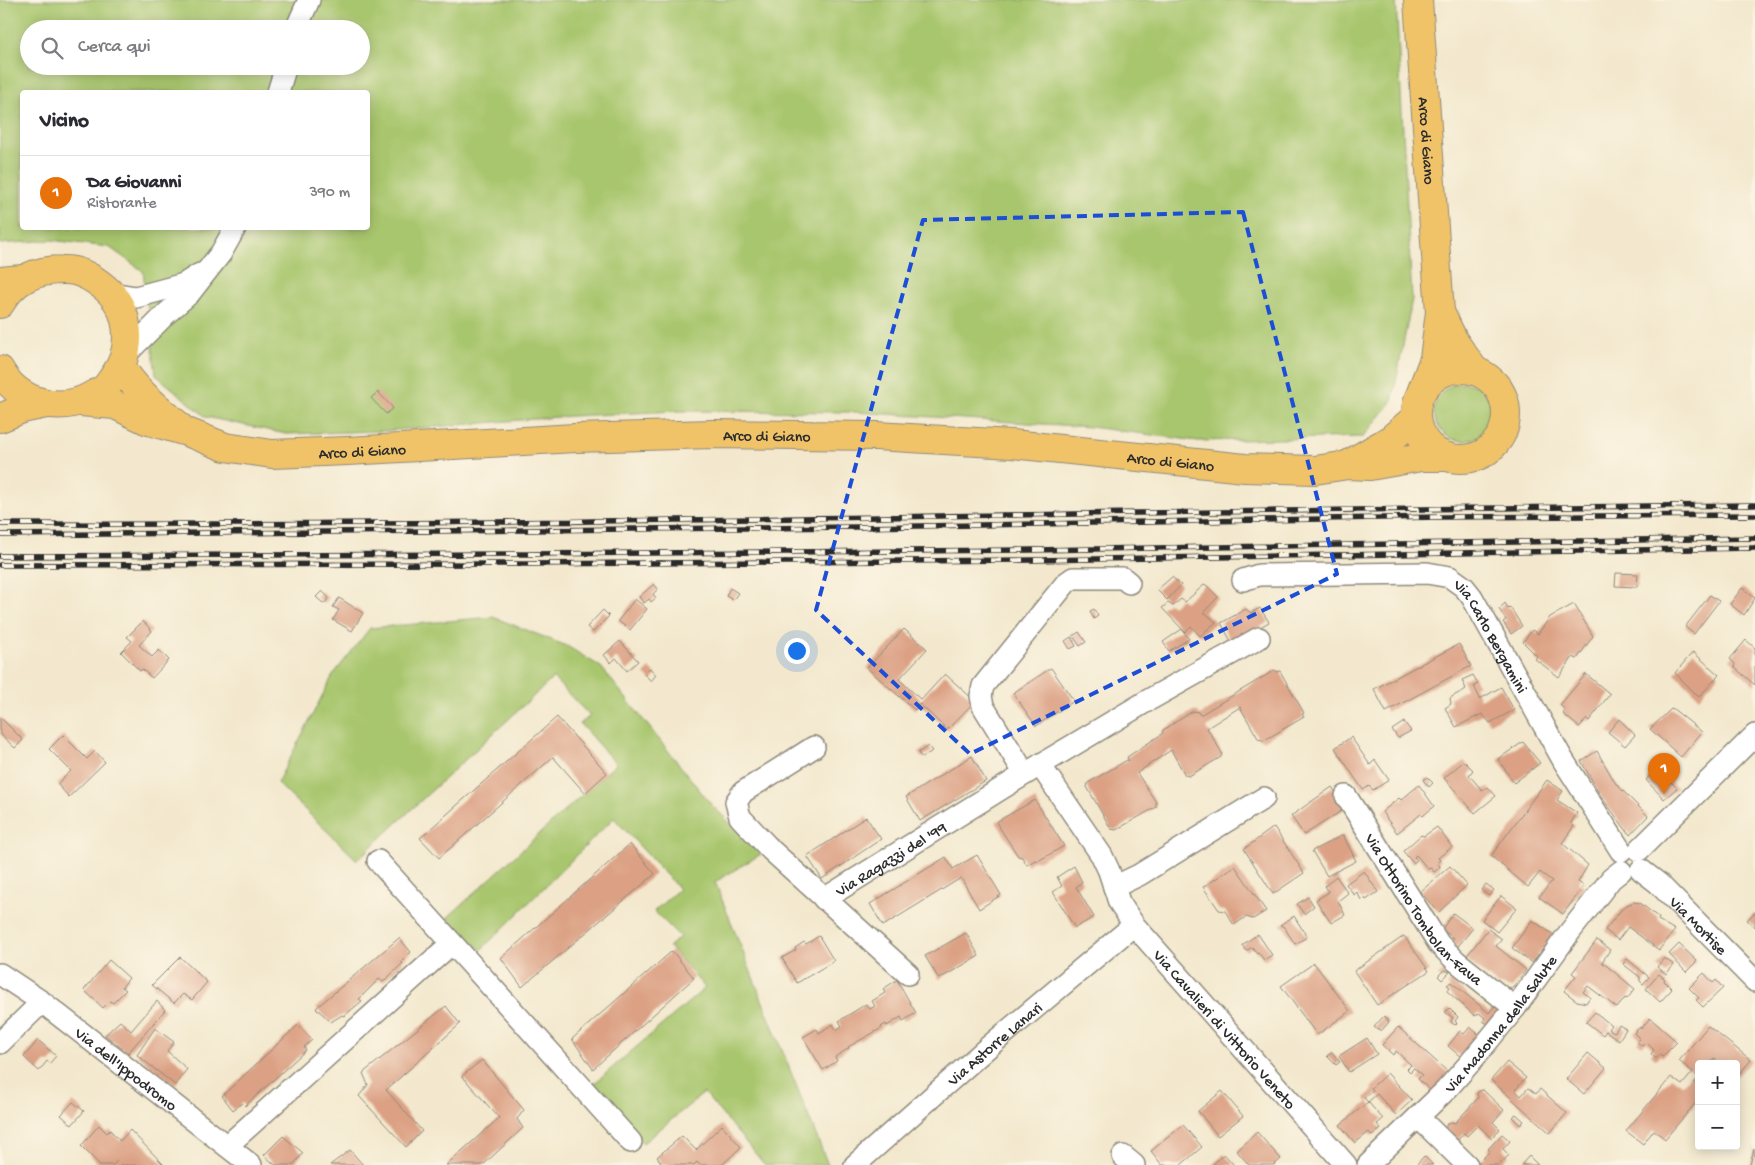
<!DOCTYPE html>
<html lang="it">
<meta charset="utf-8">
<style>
body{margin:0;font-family:"Gochi Hand",sans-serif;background:#f7f7f7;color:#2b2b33}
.controls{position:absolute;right:15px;bottom:15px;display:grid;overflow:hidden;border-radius:5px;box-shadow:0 2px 12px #0003}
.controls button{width:45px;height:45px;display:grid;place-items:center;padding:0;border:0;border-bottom:1px solid #e1e1e2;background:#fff;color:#2b2b33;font:25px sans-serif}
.you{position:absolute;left:796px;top:650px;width:18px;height:18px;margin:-12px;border:4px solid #fff;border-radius:50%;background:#1a73e8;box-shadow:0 0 0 8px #1a73e833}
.badge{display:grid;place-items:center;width:32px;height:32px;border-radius:50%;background:#b45309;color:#fff;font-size:16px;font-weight:700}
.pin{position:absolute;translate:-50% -41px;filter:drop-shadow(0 1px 2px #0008)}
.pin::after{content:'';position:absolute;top:26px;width:18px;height:15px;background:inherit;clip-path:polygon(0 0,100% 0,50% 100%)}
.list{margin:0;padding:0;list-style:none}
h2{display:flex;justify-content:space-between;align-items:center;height:65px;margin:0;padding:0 20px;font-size:21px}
h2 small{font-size:16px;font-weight:400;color:#7c7c81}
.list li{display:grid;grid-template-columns:32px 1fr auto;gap:15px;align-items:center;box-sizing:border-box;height:75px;padding:0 20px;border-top:1px solid #e1e1e2}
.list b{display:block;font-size:19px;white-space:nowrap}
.list p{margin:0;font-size:16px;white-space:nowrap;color:#7c7c81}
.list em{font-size:16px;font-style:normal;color:#7c7c81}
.icon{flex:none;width:28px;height:28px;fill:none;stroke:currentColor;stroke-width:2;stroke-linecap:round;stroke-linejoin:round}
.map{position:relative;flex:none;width:1755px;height:1165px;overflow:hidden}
.search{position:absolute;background:#fff;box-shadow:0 2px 12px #0003;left:20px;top:20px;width:350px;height:55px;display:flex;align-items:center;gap:12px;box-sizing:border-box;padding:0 18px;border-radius:28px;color:#7c7c81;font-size:19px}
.panel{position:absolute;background:#fff;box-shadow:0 2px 12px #0003;left:20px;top:90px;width:350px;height:140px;border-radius:5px}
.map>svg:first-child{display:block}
</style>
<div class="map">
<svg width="1755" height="1165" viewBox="0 0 1755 1165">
<rect width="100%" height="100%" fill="#fcf5e5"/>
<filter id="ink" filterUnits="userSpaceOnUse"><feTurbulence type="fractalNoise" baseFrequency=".02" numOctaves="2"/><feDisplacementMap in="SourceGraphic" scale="10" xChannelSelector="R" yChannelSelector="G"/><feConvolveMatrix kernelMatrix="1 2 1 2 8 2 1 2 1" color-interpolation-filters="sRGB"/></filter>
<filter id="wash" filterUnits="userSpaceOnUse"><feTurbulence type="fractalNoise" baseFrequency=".0096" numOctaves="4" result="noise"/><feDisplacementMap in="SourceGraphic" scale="20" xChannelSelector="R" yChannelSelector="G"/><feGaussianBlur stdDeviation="1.12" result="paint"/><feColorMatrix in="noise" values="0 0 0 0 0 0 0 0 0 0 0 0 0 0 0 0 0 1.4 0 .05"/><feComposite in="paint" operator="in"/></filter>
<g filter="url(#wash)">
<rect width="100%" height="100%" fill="#f3e8cd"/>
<path fill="#a8c66d" stroke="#6a784c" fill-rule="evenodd" d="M0,0h1396l16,299 -20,103 -29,35 -165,4 -108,-14 -235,-15 -178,-1 -106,5 -188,15 -97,3 -80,-17 -50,-42 -13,-104 -34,-24 -58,-7 -51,4zM29,29h332v37h-332zM22,92h346v136h-346z
M1434 412a29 29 0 1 1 58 0a29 29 0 1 1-58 0Z
M493,617l74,29 34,21 109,136 51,51 -46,28 113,283h-63l-61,-72 -61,50 -52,-57 114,-98 -36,-42 11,-9 -26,-26 25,-22 -65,-71 -133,132 -34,-32 169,-154 -36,-40 10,-8 -37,-38 -196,182 -80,-77 56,-108 37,-47z"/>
<g id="blocks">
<path fill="#dca184" d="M378,392l15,16 -7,6 -15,-16z
M1616,573l22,1 -1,13 -22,-1z
M1172,577l9,8 -14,15 -10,-10z
M654,584l4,5 -5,5 3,4 -5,4 -2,-3 -5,4 -5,-6z
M1205,584l13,13 -14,15 12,10 -16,14 -9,-10 -6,6 -23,-24 6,-5 5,3 8,-7 4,3z
M730,588l8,5 -5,7 -7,-4z
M1742,588l13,10 -11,17 -14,-11z
M322,591l7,7 -5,6 -8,-7z
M1710,595l9,6 -25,33 -9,-7z
M339,598l24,15 -11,18 -19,-11 6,-10 -6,-3z
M635,599l12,10 -17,21 -12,-9z
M1505,603l3,6 2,-2 12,19 -11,8 -8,-12 3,-2 -7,-11z
M1574,604l19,32 -16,23 -4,-2 -14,20 -24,-18 2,-3 -14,-14 9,-12 6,4 12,-17z
M1260,608l9,14 -37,21 -11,-20 25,-14 5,4z
M1094,609l4,7 -4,3 -4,-8z
M603,610l6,6 -16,16 -6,-5z
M143,621l9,10 -13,14 13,12 7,-7 10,10 -17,18 -10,-9 -2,2 -19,-19 11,-11 -5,-4z
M904,629l23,20 -28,30 22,21 24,-26 30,27 -28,29 -27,-26 -5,6 -48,-42z
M1182,629l7,10 -20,12 -6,-9z
M1079,632l7,10 -6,4 -7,-10z
M1071,637l5,9 -6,3 -5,-8z
M1746,640l9,8v37l-21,-18 1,-3 -5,-5z
M620,641l18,20 -11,10 -11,-13 -5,5 -7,-8z
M1459,644l12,22 -85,46 -12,-23z
M1693,652l26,23 -20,22 -24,-24z
M650,668l6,7 -5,6 -7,-7z
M1051,668l23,33 -38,25 -23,-33z
M1275,670l2,2 3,-1 24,42 -2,1 2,3 -41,24 -2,-2 -2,1 -19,-33 -33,21 15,25 -1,4 -32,19 -4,-1 -14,-25 -34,23 19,29v5l-40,23 -5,-1 -24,-42 1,-4 39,-23 2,1 -2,-4 35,-23 1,-4 30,-19 5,1 2,3z
M1586,674l24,20 -21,27 -2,-2 -8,8 -16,-13 2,-4 -5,-5z
M1473,675l5,9 -4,2 6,13 21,-12 13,23 -24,13 -8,-9 -26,13 -11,-19 6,-4 -1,-6 16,-9 -4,-9z
M1672,708l30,24 -21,25 -31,-28z
M0,717l23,23 -8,8 -15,-14z
M557,717l50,56 -22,20 -32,-36 -114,101 -19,-20z
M1619,719l16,16 -10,11 -17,-14z
M1404,722l7,9 -13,7 -6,-8z
M63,735l24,24 8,-8 10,11 -36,35 -12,-13 14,-13 -22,-22z
M1351,737l19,28 5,-5 14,20 -16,10 -4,-4 -6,4 -28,-42z
M1523,742l17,21 -26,20 -16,-24z
M928,746l4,5 -10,7 -4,-5z
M1597,751l19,33 32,32 -18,19 -28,-37 -21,-37z
M972,756l14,25 -66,40 -14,-24z
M1464,761l9,9 -4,5 13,15 6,-3 8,9 -21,17 -31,-35z
M1659,765l13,13 -2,3 7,7 -13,11 -18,-19z
M1427,777l6,6 -4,4 -6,-7z
M1547,780l16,11 -6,9 20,13 -6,10 3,3 -12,17 26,22 -10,17 6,4 -21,28 -24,-17 13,-16 -12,-9 -12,15 -37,-31z
M1419,785l15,21 -11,10 -2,-2 -24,19 -15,-21 17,-14 2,2z
M1332,787l14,21 -42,27 -13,-19z
M1035,800l29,46 -26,15 -3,-1 -8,5 -5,-8 -4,-1 -22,-34z
M866,817l15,22 -59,40 -15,-23z
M1274,827l30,46 -31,21 -29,-45z
M1437,827l15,20 -14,11 2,2 -2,2 2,5 -6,5 -3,-4 -3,1 -12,-14 -2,2 3,3 -4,3 -10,-12 18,-16 3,1z
M1343,835l13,26 -29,15 -15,-25z
M630,844l25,30 -133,113 -21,-29z
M977,855l24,40 -22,14 -18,-31 -78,48 -13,-22 76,-47 7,12z
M1074,866l8,16 -6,5 18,30 -19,11 -22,-36 9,-6 -5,-9z
M1235,866l31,45 -13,8 -7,-2 -12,8 -9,-14 -6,-1 -16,-23z
M1450,866l17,19 -28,27 -19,-20z
M1364,871l14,21 -12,8 -1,-2 -4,2 -4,-8 -3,3 -8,-11z
M1336,876l12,17 -10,8 7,14 -14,8 -15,-23 13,-8 -4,-6z
M1486,884l8,6 -5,6 -8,-6z
M1501,896l16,12 -20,24 -15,-12z
M1308,897l6,9 -10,8 -7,-10z
M1634,902l6,1 19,15 -1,2 17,10 -16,20 -31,-23 -10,13 -13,-10 16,-20 6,-5z
M1755,912v15l-8,-7z
M1453,913l20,15 -19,23 -7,-5 6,-8 -11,-9z
M1294,916l13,21 -12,7 -11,-17 -4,-2z
M1532,920l22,15 -22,28 -20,-15z
M1488,929l14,10 -6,7 30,24 -14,18 -16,-4 -31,-26z
M966,933l13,23 -40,23 -14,-23z
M1258,934l14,21 -8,5 -6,-8 -1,1 -5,-6 -6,4 -4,-6z
M819,936l15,25 -37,22 -15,-25 14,-8 -1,-2 9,-6 2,2z
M1404,936l25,35 -52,34 -23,-34z
M399,938l12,14 -10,10 2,1 -20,19 -4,-3 -20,20 3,2 -18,15 -2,-1 -11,7 -15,-14z
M1597,940l13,10 -8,12 33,27 -8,10 -2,-1 -8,10 -29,-22 -5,6 7,5 -4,6 -9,-2 -13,-10 12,-15 -4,-3z
M1679,944l18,17 -11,11 -17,-18z
M672,951l22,27 -101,91 -21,-30z
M180,957l27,25 -15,18 -9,-6 -9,9 -22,-18z
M1664,958l10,7 -8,9 -9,-7z
M1627,959l22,18 -6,7 -3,-3v-4l-17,-13z
M109,960l20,18 -7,9 4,3 -13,13 -3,-2 -7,7 -19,-18z
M1314,963l36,48 -33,24 -36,-49z
M1444,970l6,2 -8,8 -4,-4z
M1704,973l9,10 3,-3 7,8 -20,19 -7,-7 3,-2 -10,-10z
M1659,974l6,5 -1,2 8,8 -12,13 -14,-13z
M897,980l19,33 -13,8 -2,-4 -14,9 -1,-2 -5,3 1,1 -34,19 1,1 -14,9 2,4 -14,9 -20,-33 14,-8 2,4 14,-9 3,6 6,-4 -3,-5 27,-17 4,5 5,-3 -3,-5 13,-8 -2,-4z
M1451,982l38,31 6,-8 9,7 -20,17 4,-5 -5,-3 2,-3 -6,-5 -4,3 -28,-25 3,-4 -3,-2z
M157,1001l8,9 -37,43 -23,-18 15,-14 11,10z
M446,1006l14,18 -74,66 36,41 -16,16 -47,-51 9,-11 -5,-12z
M1449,1008l9,9 -3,4 2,2 -2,2 -4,-3 2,-4 -8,-6z
M1595,1012l16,13 -3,4 4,2 3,1 4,-7 7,4 -7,11 -13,-9 -3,4 -17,-13z
M1384,1016l5,6 -8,9 -1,-2 -2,1 -4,-3z
M1650,1018l27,24 -15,15 -2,-2 -4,4 -5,-5 3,-4 -8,-8 -4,4 -5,-4 3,-3 -6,-6 6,-6 1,2z
M298,1025l14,15 -8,7 2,3 -61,56 -3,-3 -9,7 -11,-14z
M1708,1026l43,34 -15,18v-14h-14l-7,-6 -5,6h-11v13l-5,6 5,4v12l-34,40 -11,-9 -11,14 -17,-13 45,-54 11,8 11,-13 -14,-11z
M1398,1027l51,46 -17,19 -14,-13 4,-4 -8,-7 -4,4 -3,-3 4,-4 -15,-14 -3,4 -11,-10z
M1470,1027l13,11 -9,9 -3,-2 -10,12 -13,-11 12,-15 4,3z
M155,1028l19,14 -7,9 20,18 -12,16 -38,-30z
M1367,1038l10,16 -28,18 -10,-16z
M38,1040l18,16 -6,7 -3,-2 -8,10 -15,-14z
M1332,1052l8,10 -4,3 -9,-9z
M1588,1053l18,15 -22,26 -18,-15z
M482,1060l42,50 -7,9 6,9 -40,37h-37l53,-47 -37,-42z
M1507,1062l19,16 -11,12 6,6 7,-8 8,6 4,-5 27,24 -17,20 -59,-53z
M1387,1073l25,27 -16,15 -19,-21 -9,8 -4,-4 9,-8 -2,-2z
M1481,1090h2l21,20 -11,12 7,7 -9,9 -13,-13 -11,11 -3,-3 -6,7 -12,-11v-4l5,-3 4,1 23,-25 -1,-5z
M1222,1091l21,25 -25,20 -20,-25z
M73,1102l11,9 -12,14 -11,-10z
M1368,1102l15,17 -6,5 4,5 -9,7 -3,-4 -14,11 -15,-18z
M1516,1114l8,7 -4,4 -8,-8z
M99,1125l8,8 3,-3 10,11 10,-11 34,35h-43l-4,-4 -4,4h-13l-19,-19z
M722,1125l19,22 -19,18h-22l-3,-3 -3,3h-31l-6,-8 25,-21 14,14z
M1183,1125l19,22 -21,18h-19l-11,-14z
M1257,1132l24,27 -7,6h-25l-12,-14z
M1502,1134l8,7 -7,8 6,6 -10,10h-18l-3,-2 12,-12 -2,-2z
M283,1136l20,17 -10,12h-18l-11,-10z
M1754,1148l1,17h-5z
M350,1150l13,15h-33z
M1224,1154l10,11h-22z
M1424,1156l9,9h-17z
M1529,1156l9,9h-17z"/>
</g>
</g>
<g filter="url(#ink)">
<use href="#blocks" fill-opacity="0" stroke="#8f8a7c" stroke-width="1"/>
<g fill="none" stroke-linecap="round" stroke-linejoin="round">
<g stroke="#8f8a7c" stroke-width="24">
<g id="minor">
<path d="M296,29l13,-29"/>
<path d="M278,92l8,-26"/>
<path d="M111,293l25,4 48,-13 16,-10"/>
<path d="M125,355l42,-42 22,-19 32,-41 14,-25"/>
<path id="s1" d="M1243,580l16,-5 168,-2 23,4 14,10 8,10 91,163 58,91"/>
<path d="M814,747l-71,45 -7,10 4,15 31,33 137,124"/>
<path id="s2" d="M1040,765l62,91 7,15 10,31 15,23 212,240"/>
<path d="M1025,774l-42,-68 -2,-10 2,-10 83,-103 7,-5h50l6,5"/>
<path id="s3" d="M1346,796l93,148 17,17 59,47"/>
<path d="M1639,850l116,-115"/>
<path d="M378,861l74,82"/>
<path id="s4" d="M1641,870l17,13 97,98"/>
<path d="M1114,887l25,-12 125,-77"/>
<path id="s5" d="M824,899l201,-125 122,-73 112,-63"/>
<path id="s6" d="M0,974l42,28 209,163"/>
<path d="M0,1043l42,-41"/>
<path d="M1418,1117l49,48"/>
<path d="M227,1146l225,-203 179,199"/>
<path d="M1123,1156l11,9"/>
<path id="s7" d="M855,1165l131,-116 148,-124"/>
<path id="s8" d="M1368,1165l78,-75 23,-26 46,-56 54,-75 42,-54 10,-8"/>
</g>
</g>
<g stroke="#8f8a7c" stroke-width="30">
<g id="major">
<path id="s9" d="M1418,0l22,312 -6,47 -12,31"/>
<path d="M0,304c15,-25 35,-34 63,-34 16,-1 30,8 41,17 27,22 30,62 10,89 -3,4 -6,9 -9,12 -4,3 -9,5 -14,8 -32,18 -73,6 -91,-26"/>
<path d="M1440,312l14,29 21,30"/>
<path d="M121,366c14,24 36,41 57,59"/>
<circle cx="1461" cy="414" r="45"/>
<path id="s10" d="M81,402l34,3 31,15 41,12 38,15 47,7 76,-3 227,-13 138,-4 163,2 136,8 233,24 70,2 33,-5 22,1 51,-9h26"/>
<path d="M1349,464l42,-25 25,-22"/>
</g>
</g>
<g stroke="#8f8a7c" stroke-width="30">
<path id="highway" d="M0,281l23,-2
M0,418l22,-9 24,-5"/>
</g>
<use href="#minor" stroke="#fff" stroke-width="21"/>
<use href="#major" stroke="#f0c369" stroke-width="28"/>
<use href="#highway" stroke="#f0c369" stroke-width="28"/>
<g stroke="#2b2b2b" stroke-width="5.5">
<path id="rail" d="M0,524c585,2 1170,-14 1755,-19
M0,535l859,-8 583,-10 313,-2
M0,556l527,-2 505,-4 723,-12
M0,565l528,-1 506,-4 721,-12"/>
</g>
<use href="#rail" stroke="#fcf5e5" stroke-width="4" stroke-dasharray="11" stroke-linecap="butt"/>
</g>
</g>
<path fill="none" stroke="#1d4ed8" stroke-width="4" stroke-dasharray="10 6" stroke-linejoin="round" d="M1243,212l94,362 -367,180 -154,-144 107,-390z"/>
<g text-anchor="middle" stroke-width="4.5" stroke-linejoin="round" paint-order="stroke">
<g font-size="16" fill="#2b2b2b" stroke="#fcf5e5">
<text dy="6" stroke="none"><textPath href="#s9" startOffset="141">Arco di Giano</textPath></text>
<text dy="6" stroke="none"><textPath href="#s10" startOffset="695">Arco di Giano</textPath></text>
<text dy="6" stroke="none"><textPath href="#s10" startOffset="290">Arco di Giano</textPath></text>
<text dy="6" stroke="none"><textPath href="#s10" startOffset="1100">Arco di Giano</textPath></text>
<text dy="6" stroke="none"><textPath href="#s1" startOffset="281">Via Carlo Bergamini</textPath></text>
<text dy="6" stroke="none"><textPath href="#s5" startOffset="78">Via Ragazzi del '99</textPath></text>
<text dy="6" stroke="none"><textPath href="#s3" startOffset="138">Via Ottorino Tombolan-Fava</textPath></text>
<text dy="6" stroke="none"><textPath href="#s4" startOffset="80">Via Mortise</textPath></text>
<text dy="6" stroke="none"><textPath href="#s8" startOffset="194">Via Madonna della Salute</textPath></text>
<text dy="6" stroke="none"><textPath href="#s2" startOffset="325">Via Cavalieri di Vittorio Veneto</textPath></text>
<text dy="6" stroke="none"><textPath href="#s7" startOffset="185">Via Astorre Lanari</textPath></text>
<text dy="6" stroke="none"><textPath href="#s6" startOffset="158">Via dell'Ippodromo</textPath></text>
</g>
</g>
</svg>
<div class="controls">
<button>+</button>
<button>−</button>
</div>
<div class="you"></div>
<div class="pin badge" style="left:1664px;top:794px;background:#e8710a">1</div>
<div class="search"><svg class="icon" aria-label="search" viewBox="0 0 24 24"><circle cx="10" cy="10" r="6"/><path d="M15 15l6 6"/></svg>Cerca qui</div>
<section class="panel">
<h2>Vicino<small></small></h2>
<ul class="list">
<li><span class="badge" style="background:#e8710a">1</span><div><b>Da Giovanni</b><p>Ristorante</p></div><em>390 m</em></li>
</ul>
</section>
</div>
